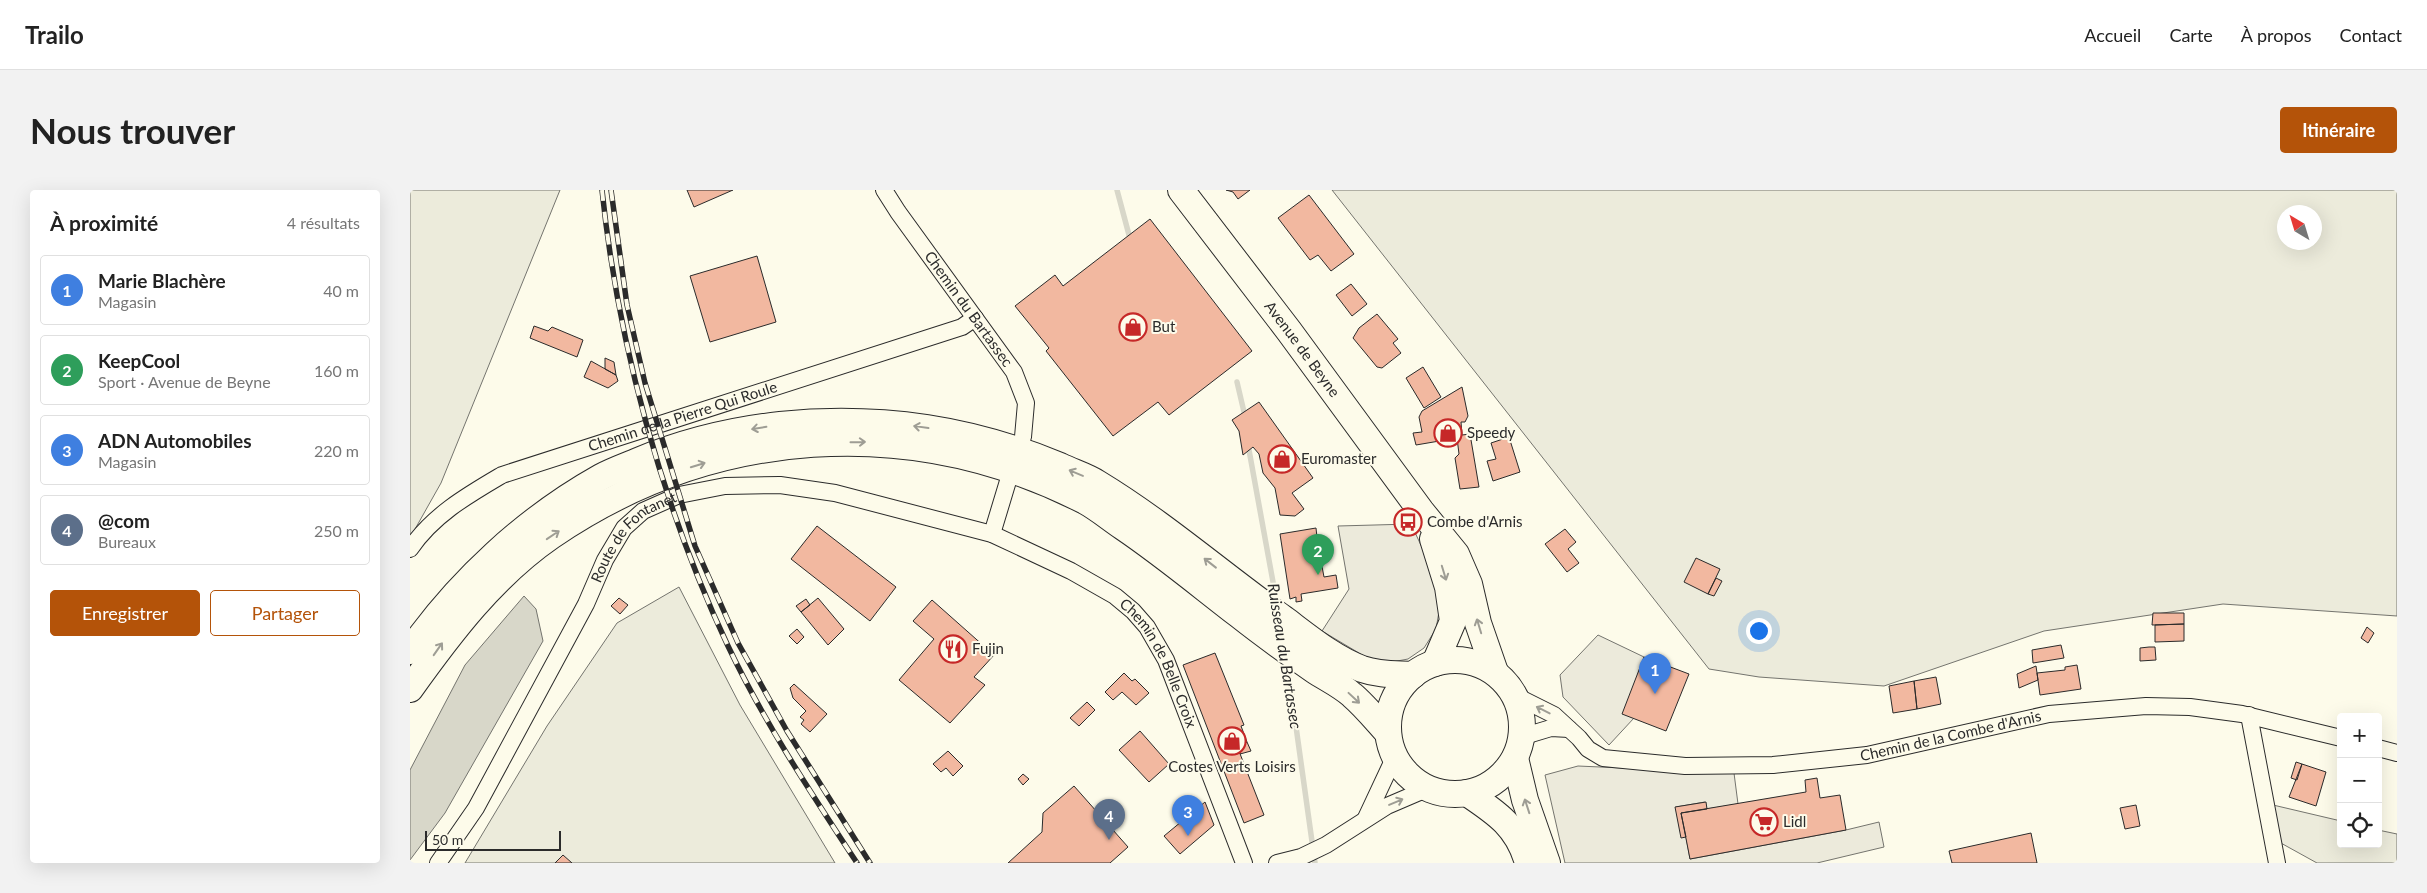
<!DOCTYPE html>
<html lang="fr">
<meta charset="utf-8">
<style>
body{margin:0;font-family:Lato,sans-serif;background:#f2f2f2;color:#222}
.controls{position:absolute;right:15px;bottom:15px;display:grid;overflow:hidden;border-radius:5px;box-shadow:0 5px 20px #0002}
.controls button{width:45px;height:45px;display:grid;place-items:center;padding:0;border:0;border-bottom:1px solid #e0e0e0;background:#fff;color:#222;font:25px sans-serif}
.compass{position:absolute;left:1867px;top:15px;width:45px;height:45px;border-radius:50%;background:#fff;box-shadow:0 5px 20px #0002;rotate:322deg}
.scale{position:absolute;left:15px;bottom:12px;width:136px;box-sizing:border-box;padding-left:5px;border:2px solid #2b2b2b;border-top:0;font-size:14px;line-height:18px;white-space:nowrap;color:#2b2b2b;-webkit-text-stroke:4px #fdfbea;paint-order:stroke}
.you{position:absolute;left:1348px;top:440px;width:18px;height:18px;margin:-12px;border:4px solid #fff;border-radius:50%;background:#1a73e8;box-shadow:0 0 0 8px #1a73e833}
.badge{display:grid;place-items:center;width:32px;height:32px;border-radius:50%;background:#b45309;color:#fff;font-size:16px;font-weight:700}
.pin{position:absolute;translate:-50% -41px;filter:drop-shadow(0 1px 2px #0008)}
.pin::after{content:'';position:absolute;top:26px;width:18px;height:15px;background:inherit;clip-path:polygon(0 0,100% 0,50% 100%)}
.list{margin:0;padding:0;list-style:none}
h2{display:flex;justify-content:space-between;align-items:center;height:65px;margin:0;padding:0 20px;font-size:21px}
h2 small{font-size:16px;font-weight:400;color:#767676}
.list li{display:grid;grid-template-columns:32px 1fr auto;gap:15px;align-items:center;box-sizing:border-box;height:70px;margin:0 10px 10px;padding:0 10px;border:1px solid #e0e0e0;border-radius:5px}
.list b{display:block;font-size:19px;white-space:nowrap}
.list p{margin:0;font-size:16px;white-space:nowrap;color:#767676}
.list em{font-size:16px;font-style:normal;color:#767676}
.actions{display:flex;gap:10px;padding:15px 20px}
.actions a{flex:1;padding:11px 0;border:1px solid #b45309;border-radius:5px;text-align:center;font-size:18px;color:#b45309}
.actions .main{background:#b45309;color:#fff}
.icon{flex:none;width:28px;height:28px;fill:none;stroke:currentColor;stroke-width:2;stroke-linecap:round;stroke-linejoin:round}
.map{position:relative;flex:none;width:1987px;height:673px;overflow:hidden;border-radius:5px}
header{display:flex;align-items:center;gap:30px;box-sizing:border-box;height:70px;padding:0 25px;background:#fff;border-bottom:1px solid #e0e0e0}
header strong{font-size:24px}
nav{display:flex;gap:28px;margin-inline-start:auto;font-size:18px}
.intro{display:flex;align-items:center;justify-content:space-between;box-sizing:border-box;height:120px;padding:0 30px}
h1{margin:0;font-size:35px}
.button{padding:12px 22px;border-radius:5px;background:#b45309;color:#fff;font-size:18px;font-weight:700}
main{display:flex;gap:30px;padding:0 30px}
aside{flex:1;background:#fff;border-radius:5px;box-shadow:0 5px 20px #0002}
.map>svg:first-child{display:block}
</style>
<header>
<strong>Trailo</strong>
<nav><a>Accueil</a><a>Carte</a><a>À propos</a><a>Contact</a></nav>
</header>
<div class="intro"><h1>Nous trouver</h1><a class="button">Itinéraire</a></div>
<main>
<aside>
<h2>À proximité<small>4 résultats</small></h2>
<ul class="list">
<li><span class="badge" style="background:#3f7fe0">1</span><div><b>Marie Blachère</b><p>Magasin</p></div><em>40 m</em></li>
<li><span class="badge" style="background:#2e9e5b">2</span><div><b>KeepCool</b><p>Sport · Avenue de Beyne</p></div><em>160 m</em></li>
<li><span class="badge" style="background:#3f7fe0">3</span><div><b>ADN Automobiles</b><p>Magasin</p></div><em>220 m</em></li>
<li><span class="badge" style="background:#5c6f8a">4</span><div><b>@com</b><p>Bureaux</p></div><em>250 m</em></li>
</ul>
<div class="actions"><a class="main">Enregistrer</a><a>Partager</a></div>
</aside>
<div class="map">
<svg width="1987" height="673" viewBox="0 0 1987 673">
<rect width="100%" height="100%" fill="#fdfbea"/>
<path fill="#ecebdb" stroke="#74746e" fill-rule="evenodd" d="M0,0h150l-119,293 -31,55z
M922,0h1065v426l-174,-12 -179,27 -160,55 -125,-9 -50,-8zM1874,22h30v30h-30z
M269,397l61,118 95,158h-370l82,-137 70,-103z
M1863,615l68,16v23h37v-14l19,4v29h-80l-38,-21z"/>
<path fill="#eceadb" stroke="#74746e" d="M1001,334l24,51 5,31 -4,23 -12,19 -16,11 -16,3 -23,-3 -47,-28 27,-42 -11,-63z
M1188,445l46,22 -10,61 -25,27 -46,-48 -3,-22z
M1168,576l156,7 4,31 -31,5 -2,-7 -29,5 10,30 4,22 156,-29 33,-8 5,25 -67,16h-252l-20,-88z"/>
<path fill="#d8d7c9" stroke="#74746e" d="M114,406l12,13 7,32 -98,172 -35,47v-90l55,-105z"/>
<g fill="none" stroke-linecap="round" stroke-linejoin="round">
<path stroke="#d8d7c9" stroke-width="5.5" d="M707,0l12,45
M827,192l7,30
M839,260l28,154
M877,472l28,201"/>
</g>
<path fill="#f2b8a0" stroke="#2b2b2b" d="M277,0h46l-39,17z
M816,0h24l-12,9 -5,-7z
M899,5l45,59 -23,17 -13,-16 -8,5 -32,-42z
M740,29l102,132 -83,64 -11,-13 -45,34 -67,-85 3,-3 -34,-42 40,-31 8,11z
M347,66l19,66 -66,20 -20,-66z
M941,94l16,20 -15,12 -16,-21z
M967,124l21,25 -5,4 8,10 -19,15 -5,-1 -24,-29 6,-10z
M124,136l14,5 4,-4 31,13 -6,17 -47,-19z
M195,168l9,4 2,13 -11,-6z
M181,171l25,14 2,6 -10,7 -24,-11z
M1013,177l18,30 -17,11 -18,-30z
M1052,197l6,29 -3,6h-4l1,13 8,-1 9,53 -19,2 -5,-31 4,-4 -2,-16 -41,7 -3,-12 9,-1 -3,-15 3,-6z
M849,212l54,76 -21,15 12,16 -9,7 -15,-1 -5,-27 -12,-15 -4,-19 -6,-7 -10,8 -4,-24 -7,-11z
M1099,247l11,35 -27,9 -6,-20 9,-2 -5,-16z
M407,336l79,61 -26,34 -79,-62z
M906,338l2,19 6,3 -4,6 4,21 12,-2 2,13 -37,6 1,7 -6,1v-5l-6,2 -10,-65z
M1155,339l11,13 -8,7 11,14 -12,9 -22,-28z
M1286,368l24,11 -12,25 -24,-12z
M1306,388l6,3 -8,15 -6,-2z
M209,408l9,7 -8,9 -9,-8z
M408,408l26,31 -16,16 -27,-33z
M396,409l4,6 -9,7 -5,-6z
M522,410l62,55 -20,22 11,8 -35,38 -51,-43 35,-41 -21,-18z
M1743,423h31v11l-32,1z
M1774,434v17l-29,1v-17z
M1957,437l7,6 -6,10 -7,-5z
M387,439l7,8 -7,7 -8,-8z
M1651,455l3,13 -31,5 -1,-13z
M1739,457h6l1,13 -16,1v-13z
M805,463l29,72 -3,1 6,16 -10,4 27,69 -20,8 -61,-158z
M1234,467l45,17 -23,57 -44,-17z
M1667,475l4,24 -41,6 -3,-22 28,-3v-3z
M1626,476l2,14 -19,8 -2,-14z
M714,483l8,8 3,-2 14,14 -13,12 -14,-13 -9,8 -8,-8z
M1526,487l5,27 -24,5 -3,-28z
M1504,491l3,28 -24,4 -4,-27z
M384,494l33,30 -17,18 -9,-8 3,-4 -4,-3 6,-6 -13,-13 -3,-10z
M677,512l8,8 -16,16 -9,-8z
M730,541l29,33 -20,18 -30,-32z
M837,552l4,9 -11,3 -3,-8z
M538,561l15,15 -10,10 -7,-8 -5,4 -8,-8z
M1886,572l6,2 -5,16 -6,-2z
M1892,574l24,8 -10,34 -27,-9z
M613,584l6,5 -6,6 -5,-6z
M1407,588l3,20 20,-3 6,35 -156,29 -9,-46 125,-21 -1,-12z
M664,596l54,61 -18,16h-102l34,-31 1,-19z
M795,612l9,23 -34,29 -16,-18z
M1296,612l1,7 -26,4 5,24 -5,1 -6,-31z
M1726,615l4,21 -15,3 -5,-21z
M1621,643l6,30h-85l-3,-12z
M153,665l9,8h-17z"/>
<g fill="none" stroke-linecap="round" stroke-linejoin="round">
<g stroke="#2b2b2b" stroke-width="18">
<g id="street">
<path id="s1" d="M474,0l14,22 116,160 12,31 -3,34"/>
<path d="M582,344l16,-53"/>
<path id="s2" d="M0,359c23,-34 58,-54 92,-74l460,-148 13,-9"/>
<path id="s3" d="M1104,505l40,20 25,23 9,11 15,9 82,8 88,-1 94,-10 182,-41 97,-8 44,1 52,7 99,24"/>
<path d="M1839,525l28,148"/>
<path d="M1111,547l30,-9 18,1"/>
<path d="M1968,558l19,5"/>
<path d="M956,628l29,-62"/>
<path id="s4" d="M28,673l38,-55 110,-204 19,-44 19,-32 19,-17 36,-16 46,-9 55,-1 55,8 157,41 79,37 44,25 18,15 14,16 19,33 78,203"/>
<path d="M867,673l24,-6 25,-12 61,-39 42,-18"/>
</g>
</g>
<g stroke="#2b2b2b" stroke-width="28">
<g id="primary">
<path id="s5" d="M771,0l108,141 132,180 35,43 13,30 9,39 17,49"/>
<path d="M1023,349l15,48 5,34 -18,42"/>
<path d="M0,461c49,-70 116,-132 191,-174 11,-6 25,-11 37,-16 91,-38 192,-47 289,-33 46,7 90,20 133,38 12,6 26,10 37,17 66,40 124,91 187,136 24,18 49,39 78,50 17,6 33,5 51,6"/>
<circle cx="1045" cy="537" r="67"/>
<path d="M0,499c40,-56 83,-113 141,-153 161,-110 359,-124 534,-35 13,7 26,18 38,26 40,27 77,58 116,88 24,19 49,37 75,55 12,8 27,15 38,25 13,11 25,26 36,38"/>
<path d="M1105,568l10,42 22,63"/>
<path d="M1057,603c30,20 51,34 61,70"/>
</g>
</g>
<use href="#street" stroke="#fdfbea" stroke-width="16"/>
<use href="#primary" stroke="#fdfbea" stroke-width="26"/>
<g stroke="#2b2b2b" stroke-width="5.5">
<path id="rail" d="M192,0c16,154 60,316 126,456 36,76 83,147 129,217
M201,0l16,115 18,78 50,163 43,97 49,88 83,132"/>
</g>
<use href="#rail" stroke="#fdfbea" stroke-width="4" stroke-dasharray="11" stroke-linecap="butt"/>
</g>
<defs><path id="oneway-shaft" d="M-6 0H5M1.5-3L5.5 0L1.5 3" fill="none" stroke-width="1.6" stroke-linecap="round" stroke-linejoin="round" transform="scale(1.25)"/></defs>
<g stroke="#9e9d94">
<use href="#oneway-shaft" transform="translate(511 237) rotate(-172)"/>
<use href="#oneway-shaft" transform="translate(349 238) rotate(171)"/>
<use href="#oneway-shaft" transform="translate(448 252) rotate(-1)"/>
<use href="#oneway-shaft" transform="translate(288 275) rotate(-17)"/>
<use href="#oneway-shaft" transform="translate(666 283) rotate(-157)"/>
<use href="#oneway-shaft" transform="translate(143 345) rotate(-34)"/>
<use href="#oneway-shaft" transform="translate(800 373) rotate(-142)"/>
<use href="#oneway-shaft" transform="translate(1034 383) rotate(73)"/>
<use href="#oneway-shaft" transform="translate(1069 436) rotate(-107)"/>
<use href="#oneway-shaft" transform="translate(28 459) rotate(-55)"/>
<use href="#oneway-shaft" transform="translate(944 508) rotate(43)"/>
<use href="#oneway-shaft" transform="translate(1133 520) rotate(-153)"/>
<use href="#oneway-shaft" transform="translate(986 612) rotate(-23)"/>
<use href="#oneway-shaft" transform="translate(1117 616) rotate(-108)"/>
</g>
<defs>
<g id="shop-ring" transform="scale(1.4375)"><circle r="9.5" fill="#fdfbea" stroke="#c62828" stroke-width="1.5"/><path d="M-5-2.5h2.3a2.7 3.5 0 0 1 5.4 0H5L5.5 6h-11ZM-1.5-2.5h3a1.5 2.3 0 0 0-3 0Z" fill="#c62828"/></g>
<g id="bus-ring" transform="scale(1.4375)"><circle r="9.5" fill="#fdfbea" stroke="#c62828" stroke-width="1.5"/><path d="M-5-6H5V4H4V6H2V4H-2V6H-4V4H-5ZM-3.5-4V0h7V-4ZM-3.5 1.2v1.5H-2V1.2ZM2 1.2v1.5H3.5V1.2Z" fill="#c62828"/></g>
<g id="restaurant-ring" transform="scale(1.4375)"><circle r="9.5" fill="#fdfbea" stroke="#c62828" stroke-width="1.5"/><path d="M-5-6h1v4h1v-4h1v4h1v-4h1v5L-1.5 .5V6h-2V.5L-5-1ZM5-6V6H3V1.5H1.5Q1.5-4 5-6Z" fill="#c62828"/></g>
<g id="supermarket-ring" transform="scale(1.4375)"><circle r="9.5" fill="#fdfbea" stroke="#c62828" stroke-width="1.5"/><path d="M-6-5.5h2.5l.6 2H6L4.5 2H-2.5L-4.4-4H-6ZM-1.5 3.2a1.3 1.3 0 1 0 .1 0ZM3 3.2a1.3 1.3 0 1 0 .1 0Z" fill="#c62828"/></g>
</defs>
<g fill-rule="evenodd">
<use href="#shop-ring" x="723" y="137"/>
<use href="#shop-ring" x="1038" y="243"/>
<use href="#shop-ring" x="872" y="269"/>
<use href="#bus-ring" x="998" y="332"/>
<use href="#restaurant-ring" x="543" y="459"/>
<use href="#shop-ring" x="822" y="551"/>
<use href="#supermarket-ring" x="1354" y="632"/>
</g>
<g text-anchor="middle" stroke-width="4" stroke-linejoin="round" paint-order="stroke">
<g font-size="15" fill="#2b2b2b" stroke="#fdfbea">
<text dy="5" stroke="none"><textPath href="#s1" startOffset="146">Chemin du Bartassec</textPath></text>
<text dy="5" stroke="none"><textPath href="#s5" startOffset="200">Avenue de Beyne</textPath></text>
<text dy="5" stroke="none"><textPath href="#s2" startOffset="309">Chemin de la Pierre Qui Roule</textPath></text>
<text dy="5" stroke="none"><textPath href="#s4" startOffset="384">Route de Fontanet</textPath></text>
<text dy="5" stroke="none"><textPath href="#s4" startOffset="988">Chemin de Belle Croix</textPath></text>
<text dy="5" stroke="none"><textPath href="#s3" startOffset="461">Chemin de la Combe d'Arnis</textPath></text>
</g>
<g font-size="15" fill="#2b2b2b" stroke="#fdfbea" text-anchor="start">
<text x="742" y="142">But</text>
<text x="1057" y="248">Speedy</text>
<text x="891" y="274">Euromaster</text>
<text x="1017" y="337">Combe d'Arnis</text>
<text x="562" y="464">Fujin</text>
<text x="822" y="582" text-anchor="middle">Costes Verts Loisirs</text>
<text x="1373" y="637">Lidl</text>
</g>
<g font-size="16" font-style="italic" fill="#2b2b2b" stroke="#fdfbea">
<text transform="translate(875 466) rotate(81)" y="6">Ruisseau du Bartassec</text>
</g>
</g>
</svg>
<div class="controls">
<button>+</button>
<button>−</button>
<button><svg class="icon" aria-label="locate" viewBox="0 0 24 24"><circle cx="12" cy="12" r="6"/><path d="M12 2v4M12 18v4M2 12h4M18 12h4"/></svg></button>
</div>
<svg class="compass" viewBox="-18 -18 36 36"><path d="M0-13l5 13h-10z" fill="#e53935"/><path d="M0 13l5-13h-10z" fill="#767676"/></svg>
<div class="scale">50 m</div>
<div class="you"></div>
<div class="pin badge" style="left:1245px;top:504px;background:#3f7fe0">1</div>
<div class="pin badge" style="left:908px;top:385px;background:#2e9e5b">2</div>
<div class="pin badge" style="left:778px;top:646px;background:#3f7fe0">3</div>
<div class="pin badge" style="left:699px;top:650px;background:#5c6f8a">4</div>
</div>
</main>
